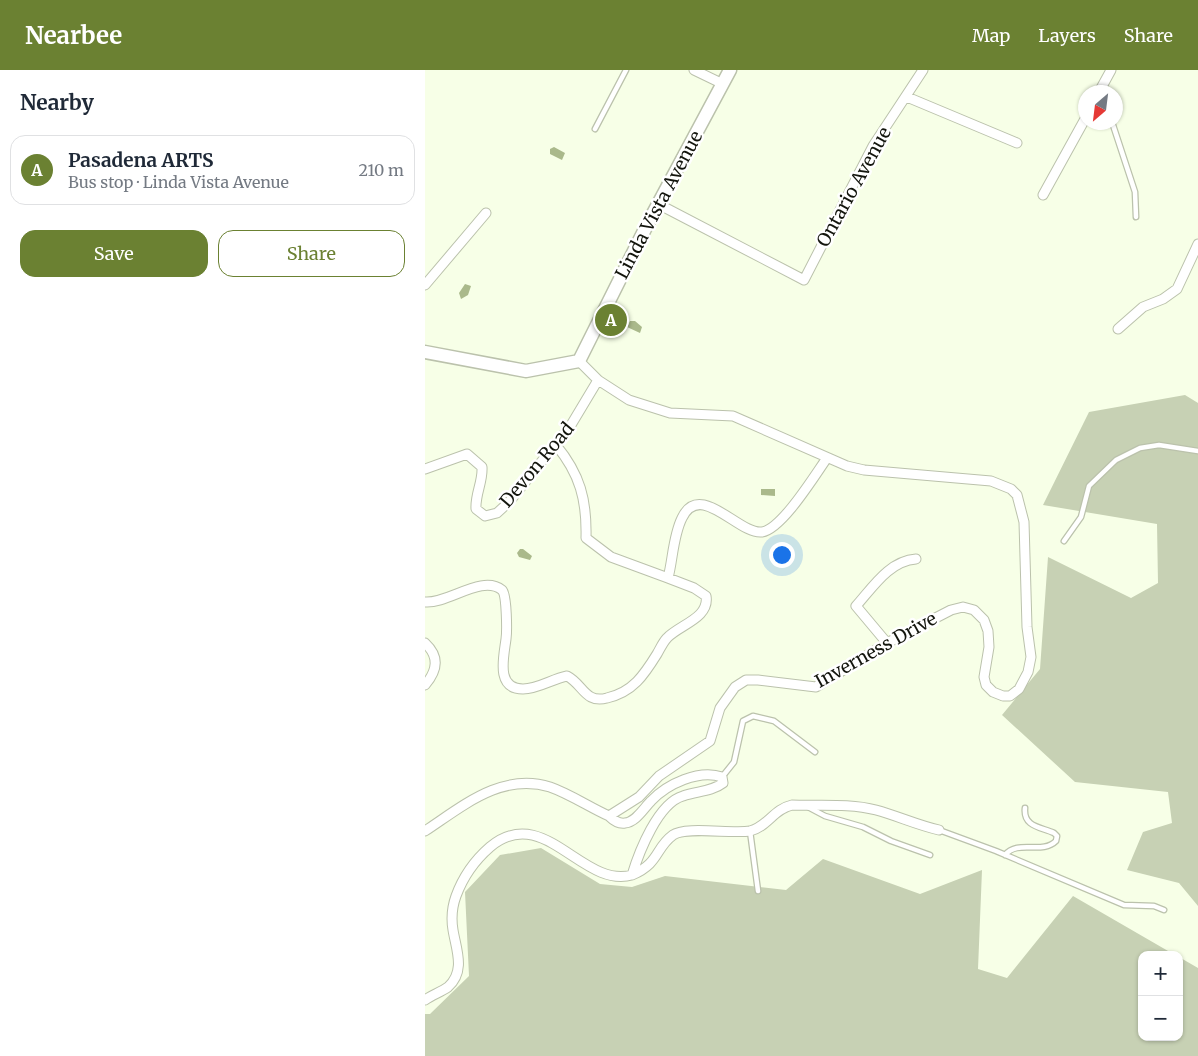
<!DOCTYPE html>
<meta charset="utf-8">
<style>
body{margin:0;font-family:Merriweather,serif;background:#f6f6f7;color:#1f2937}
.controls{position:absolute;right:15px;bottom:15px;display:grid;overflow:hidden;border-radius:10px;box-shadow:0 1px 4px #0004}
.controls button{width:45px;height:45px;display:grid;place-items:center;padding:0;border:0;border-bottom:1px solid #e0e1e3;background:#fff;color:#1f2937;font:25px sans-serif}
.compass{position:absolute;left:653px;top:15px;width:45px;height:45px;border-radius:50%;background:#fff;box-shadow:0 1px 4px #0004;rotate:208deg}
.you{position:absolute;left:356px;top:484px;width:18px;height:18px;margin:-12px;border:4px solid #fff;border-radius:50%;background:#1a73e8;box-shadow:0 0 0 8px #1a73e833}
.badge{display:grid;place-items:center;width:32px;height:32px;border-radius:50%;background:#6b8132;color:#fff;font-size:16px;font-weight:700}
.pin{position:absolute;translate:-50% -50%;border:2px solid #fff;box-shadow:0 1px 5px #0006}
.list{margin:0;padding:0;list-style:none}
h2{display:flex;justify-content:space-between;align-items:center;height:65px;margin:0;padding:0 20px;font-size:21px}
h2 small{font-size:16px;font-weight:400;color:#747a83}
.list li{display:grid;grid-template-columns:32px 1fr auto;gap:15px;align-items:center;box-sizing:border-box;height:70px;margin:0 10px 10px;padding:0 10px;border:1px solid #e0e1e3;border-radius:15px}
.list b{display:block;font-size:19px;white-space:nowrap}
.list p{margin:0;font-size:16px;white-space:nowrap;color:#747a83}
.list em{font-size:16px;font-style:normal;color:#747a83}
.actions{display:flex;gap:10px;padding:15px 20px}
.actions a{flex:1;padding:11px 0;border:1px solid #6b8132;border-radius:15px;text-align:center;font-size:18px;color:#6b8132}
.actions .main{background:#6b8132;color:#fff}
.map{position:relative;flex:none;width:773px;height:986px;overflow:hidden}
header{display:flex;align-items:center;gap:30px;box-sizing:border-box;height:70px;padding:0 25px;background:#6b8132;color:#fff}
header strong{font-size:24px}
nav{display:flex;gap:28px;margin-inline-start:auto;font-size:18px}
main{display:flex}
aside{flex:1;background:#fff}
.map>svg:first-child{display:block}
</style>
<header>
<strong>Nearbee</strong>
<nav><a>Map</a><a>Layers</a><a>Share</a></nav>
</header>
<main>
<aside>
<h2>Nearby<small></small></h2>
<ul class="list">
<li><span class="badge">A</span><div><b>Pasadena ARTS</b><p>Bus stop · Linda Vista Avenue</p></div><em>210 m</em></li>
</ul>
<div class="actions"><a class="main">Save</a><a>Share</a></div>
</aside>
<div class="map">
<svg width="773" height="986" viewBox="0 0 773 986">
<rect width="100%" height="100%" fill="#f7ffe7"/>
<path fill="#c7d1b4" d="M760,325l13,8v503l-19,-23 -52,-13 16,-38 29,-9 -4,-31 -93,-10 -73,-67 38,-46 8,-112 83,41 27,-15 -1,-59 -114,-19 46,-93z
M116,778l59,36 32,3 33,-11 121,14 37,-31 97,35 62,-24 -4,99 29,9 66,-82 102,59h-33v82h37v-80l19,11v88h-773v-42h5l39,-38 -4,-84 35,-37z"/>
<path fill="#aab98b" d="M129,77l11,6 -3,7 -12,-6v-5z
M40,214l6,2 -3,9 -7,4 -2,-6z
M205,251h5l7,6 -2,6 -13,-6z
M336,419h14v7l-14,-1z
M95,479h3l9,7 -2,4 -11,-3 -2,-4z"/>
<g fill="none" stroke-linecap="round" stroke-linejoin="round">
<g stroke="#bbc2ac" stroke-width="7">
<path id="service" d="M687,52l23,70 1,25
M170,59l31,-59
M639,471l17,-24 8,-31 27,-26 24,-12 19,-3 39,6
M297,707l12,-15 9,-41 10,-5 21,5 41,31
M383,737l17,9 38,11 28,14 39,14
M514,760l57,21 128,54 30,1 10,4
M325,761l8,60
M580,785c13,-16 37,0 51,-14l1,-5 -3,-3c-13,-6 -31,-6 -29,-25"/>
</g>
<g stroke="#bbc2ac" stroke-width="11">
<path id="minor" d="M269,0l29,14
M674,22l12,-22
M482,27l110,46
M618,125l42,-76
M235,135l144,75 69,-134 50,-76
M0,215l61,-72
M693,259l25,-22 20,-8 14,-10 21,-45
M131,375c24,29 31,55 30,93l25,19 57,21
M0,399l42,-15 15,13c1,15 -7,27 -6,42l9,7 12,-3 12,-11 62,-77 27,-45
M0,532c23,2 57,-28 77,-12 5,5 5,42 4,49 -2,17 -11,50 17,50 15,0 29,-10 44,-13 16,8 18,28 40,22 26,-6 37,-23 50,-44 3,-5 6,-12 10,-16 12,-13 43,-20 39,-42l-12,-8 -26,-10c5,-19 5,-42 14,-60 18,-38 57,17 80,14 20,-3 53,-57 65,-74
M0,573c15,14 12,28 0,42
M462,573l-31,-37c17,-19 33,-45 60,-47
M0,761c38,-25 77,-59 125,-44 20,7 39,20 59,29
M207,805c28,-12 23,-27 41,-40 12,-9 59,-1 77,-4 17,-4 24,-22 42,-26 27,1 58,-2 84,5 22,6 41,15 63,20
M0,930c7,-5 16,-8 23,-13 18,-16 8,-38 5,-57 -2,-12 -1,-23 3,-34 7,-19 19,-36 34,-49 54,-45 92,42 142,28 7,-23 26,-72 51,-79 14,-5 28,-4 40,-13l-1,-6c-23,-8 -55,7 -71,24 -7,7 -15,21 -26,22 -7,1 -12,-3 -16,-7l30,-19 20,-21 51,-35 10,-33 15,-21 11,-7h12l58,7 71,-44 64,-33 12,-3 11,3 10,10 4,11 1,16 -5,30 2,8 7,7 10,4h7l9,-7 9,-17 3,-15 -4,-30 -3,-105 -7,-27 -6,-6 -20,-8 -127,-11 -17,-4 -114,-50 -63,-3 -41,-13 -31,-20 -19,-19"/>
</g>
<g stroke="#bbc2ac" stroke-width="15">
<path id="secondary" d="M0,282l101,19 53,-10 69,-138 82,-153"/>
</g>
<use href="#service" stroke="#fff" stroke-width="4.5"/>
<use href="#minor" stroke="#fff" stroke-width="9"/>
<use href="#secondary" stroke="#fff" stroke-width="12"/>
</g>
<g text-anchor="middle" stroke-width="5" stroke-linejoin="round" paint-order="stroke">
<g font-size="18" fill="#13150d" stroke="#fff">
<text transform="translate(429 117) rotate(-61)" y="6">Ontario Avenue</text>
<text transform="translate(234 135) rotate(-62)" y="6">Linda Vista Avenue</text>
<text transform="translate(112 395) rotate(-50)" y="6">Devon Road</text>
<text transform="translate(451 580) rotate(-29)" y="6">Inverness Drive</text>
</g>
</g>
</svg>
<div class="controls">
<button>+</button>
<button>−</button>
</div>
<svg class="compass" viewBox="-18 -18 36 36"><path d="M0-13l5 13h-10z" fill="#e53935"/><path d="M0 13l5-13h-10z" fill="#747a83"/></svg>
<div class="you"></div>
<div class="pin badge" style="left:186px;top:250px">A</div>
</div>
</main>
